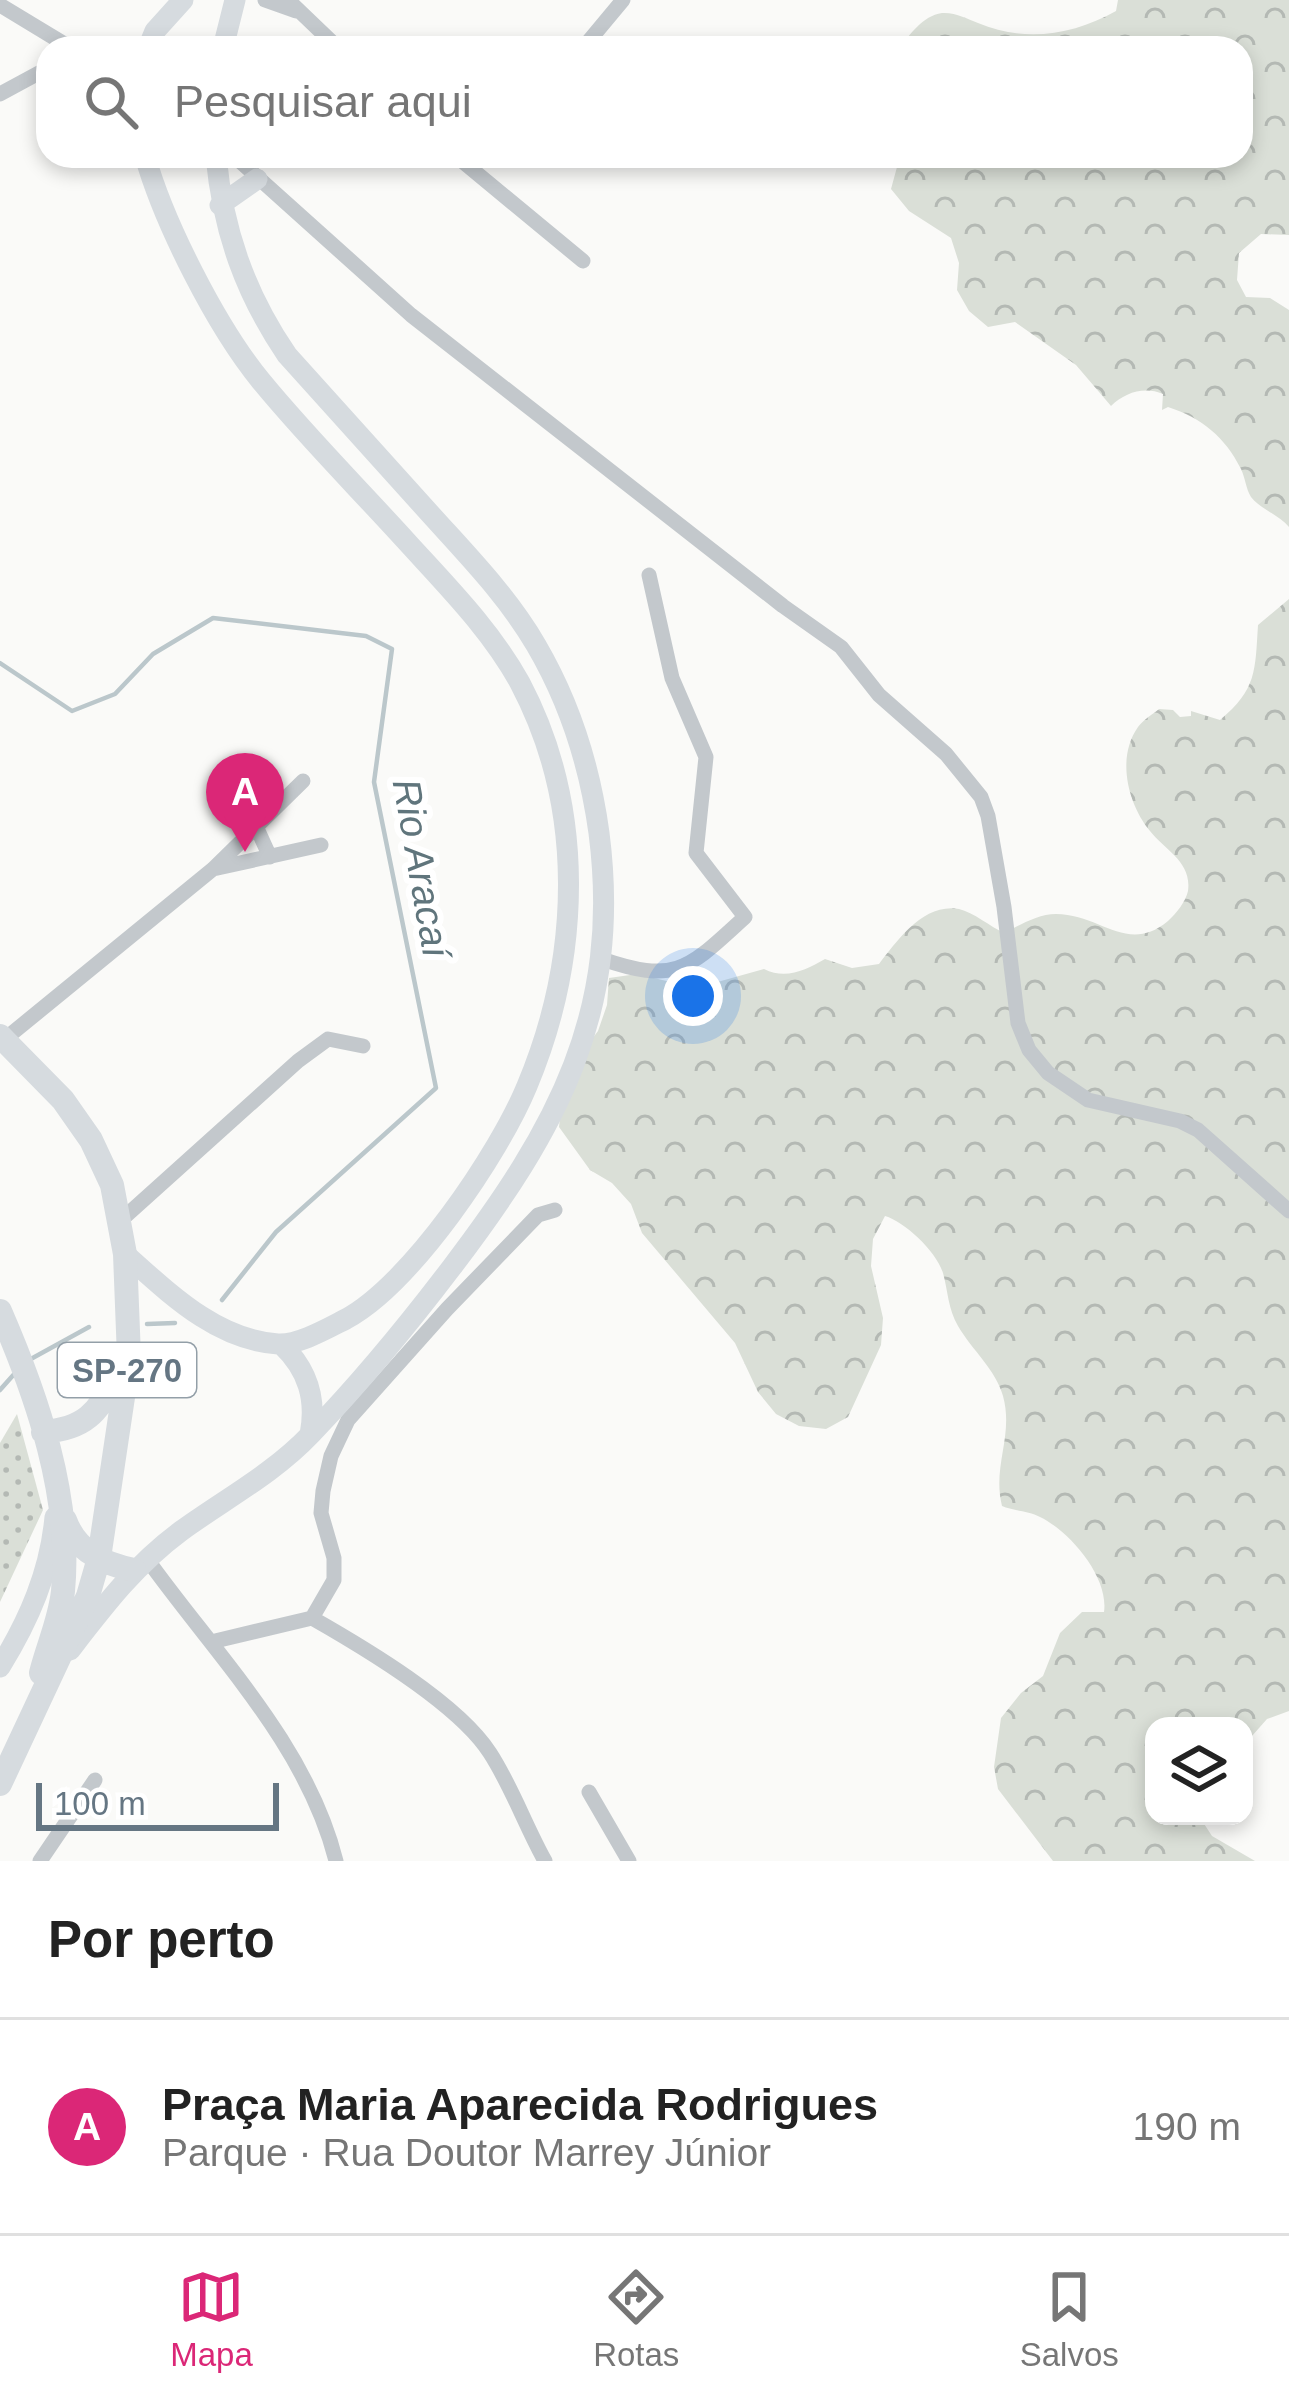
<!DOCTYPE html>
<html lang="pt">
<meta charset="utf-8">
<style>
body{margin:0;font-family:Helvetica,sans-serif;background:#f2f2f2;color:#222}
.controls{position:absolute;right:36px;bottom:36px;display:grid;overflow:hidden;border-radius:24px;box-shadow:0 6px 18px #0003}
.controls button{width:108px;height:108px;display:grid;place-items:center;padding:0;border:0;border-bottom:3px solid #e0e0e0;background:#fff;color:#222;font:60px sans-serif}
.scale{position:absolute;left:36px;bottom:30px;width:243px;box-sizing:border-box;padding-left:12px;border:6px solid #657683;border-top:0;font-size:33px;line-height:42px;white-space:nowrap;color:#657683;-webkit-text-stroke:9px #fff;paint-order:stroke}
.you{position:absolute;left:693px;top:996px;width:42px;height:42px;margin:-30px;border:9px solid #fff;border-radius:50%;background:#1a73e8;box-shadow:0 0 0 18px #1a73e833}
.badge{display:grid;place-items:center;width:78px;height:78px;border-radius:50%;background:#db2777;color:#fff;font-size:39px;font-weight:700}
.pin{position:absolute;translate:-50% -99px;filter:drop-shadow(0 3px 6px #0008)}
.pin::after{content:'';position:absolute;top:63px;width:42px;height:36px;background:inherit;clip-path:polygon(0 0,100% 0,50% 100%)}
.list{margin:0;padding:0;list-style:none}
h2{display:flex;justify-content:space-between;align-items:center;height:156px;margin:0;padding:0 48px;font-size:51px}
h2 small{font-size:39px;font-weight:400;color:#767676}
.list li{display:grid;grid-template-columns:78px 1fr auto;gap:36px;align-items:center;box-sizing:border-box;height:216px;padding:0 48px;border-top:3px solid #e0e0e0}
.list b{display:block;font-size:45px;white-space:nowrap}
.list p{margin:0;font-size:39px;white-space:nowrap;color:#767676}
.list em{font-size:39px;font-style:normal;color:#767676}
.icon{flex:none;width:66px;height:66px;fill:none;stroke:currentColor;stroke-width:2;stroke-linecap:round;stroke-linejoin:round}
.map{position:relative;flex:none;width:1289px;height:1861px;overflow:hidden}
.search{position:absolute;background:#fff;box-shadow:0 6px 18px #0003;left:36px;right:36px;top:36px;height:132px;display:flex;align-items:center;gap:30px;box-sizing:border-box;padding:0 42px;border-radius:36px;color:#767676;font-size:45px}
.sheet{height:372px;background:#fff}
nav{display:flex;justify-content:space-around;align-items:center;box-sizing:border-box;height:168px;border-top:3px solid #e0e0e0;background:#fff;font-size:33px;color:#767676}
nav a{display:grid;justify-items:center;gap:6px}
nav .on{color:#db2777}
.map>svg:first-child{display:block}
</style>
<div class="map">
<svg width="1289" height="1861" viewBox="0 0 1289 1861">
<defs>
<pattern id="forest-crowns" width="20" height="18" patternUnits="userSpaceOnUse" patternTransform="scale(3)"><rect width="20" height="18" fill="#dadfd7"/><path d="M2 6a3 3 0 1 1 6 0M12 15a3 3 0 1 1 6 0" fill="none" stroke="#b4b9b4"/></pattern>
<pattern id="park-dots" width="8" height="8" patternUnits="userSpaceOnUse" patternTransform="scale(3)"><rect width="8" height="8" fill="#dadfd7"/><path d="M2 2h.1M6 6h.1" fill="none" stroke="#b4b9b4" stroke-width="1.8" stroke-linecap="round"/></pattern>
</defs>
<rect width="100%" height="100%" fill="#fafaf8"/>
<path fill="url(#forest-crowns)" d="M1118,0h171v235l-28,-1 -22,19 -2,27 9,17 24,1 19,12v217c-10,-12 -30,-19 -38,-30 -5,-8 -6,-20 -10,-28 -16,-32 -39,-51 -73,-62l-6,3 1,-16c-18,-8 -38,-2 -52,12l-35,-41 -61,-43 -27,5 -19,-16 -12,-21 2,-27 -8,-25 -42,-27 -18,-22 9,-33h341v-108h-342c12,-14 23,-32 43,-35 13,-1 26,6 36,10 47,20 95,12 138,-12z
M1289,599v1112l-22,8 -23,26v-19h-90v90h45l13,20 43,25h-202l-55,-72 -4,-22 7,-49 20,-25 22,-17 17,-43 22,-21h22c5,-34 -33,-80 -64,-95 -11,-6 -26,-6 -38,-11 -10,-40 12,-70 1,-110 -7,-26 -31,-46 -45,-70 -10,-17 -10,-35 -15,-53 -7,-22 -38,-51 -58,-57l-12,23 -2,27 12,52 -2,27 -33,72 -22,12 -27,-3 -23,-12 -18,-22 -23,-49 -93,-110 -11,-29 -19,-21 -22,-13 -31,-43 3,-27 21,-49 15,-20 9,-26 2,-27 28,-4 59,14 68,-19c22,11 42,1 61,-10l27,9 27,-4c19,-24 44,-61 80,-55 14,3 32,18 45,24 16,-8 34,-19 52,-19 45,0 71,41 112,7 8,-7 18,-20 20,-30 4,-29 -23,-41 -38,-60 -22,-27 -34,-73 -12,-104 5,-7 15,-13 21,-18l14,1 7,7 11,-1v-5l29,9c37,-31 35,-49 38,-95z"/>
<path fill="url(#park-dots)" d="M17,1414l26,96 -43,92v-159z"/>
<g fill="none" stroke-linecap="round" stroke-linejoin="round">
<path stroke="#bbc7cb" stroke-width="4.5" d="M0,663l72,48 43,-17 38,-40 60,-36 153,18 26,13 -18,133 62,306 -160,144 -54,68
M147,1324l28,-1
M29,1360l60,-33
M0,1390l16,-18"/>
<path stroke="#c3c8cc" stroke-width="15" d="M265,0l31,11
M288,0l50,48
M0,5l71,43
M583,48l40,-48
M0,94l48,-26
M234,156l177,159 372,291 58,41 38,48 67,59 35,43 7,19 16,91 14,116 11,27 19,23 40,27 92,21 18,9 91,81
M456,156l127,105
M255,824l15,33
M213,869l108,-24
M602,959c75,26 87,9 143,-42l-49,-64 10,-96 -34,-79 -23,-103
M5,1039l208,-170 90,-88
M119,1222l179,-161 30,-22 35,7
M147,1559c68,95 160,186 189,302
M312,1618l22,-38v-22l-13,-45 2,-22 8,-35 17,-36 99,-111 91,-94 17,-5
M211,1642l101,-24c51,29 146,85 178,135 22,34 35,72 55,108
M589,1792l40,69
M40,1861l55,-81"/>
<path stroke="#d6dbdf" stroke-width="21" d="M148,48l7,-17 28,-31
M223,48l12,-48
M220,205l37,-26
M125,1254c44,39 91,86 153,90 21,1 50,-16 68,-25 65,-35 153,-165 181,-233 54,-129 59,-278 -7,-403 -29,-53 -73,-97 -113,-141 -49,-54 -101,-106 -146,-161 -45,-55 -97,-158 -116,-225
M282,1345c26,25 35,54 28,90
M70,1650c34,-44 65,-85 111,-119 44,-32 92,-57 130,-97 51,-53 97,-109 141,-167 105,-138 170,-255 147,-434 -9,-66 -29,-130 -63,-188 -28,-48 -66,-87 -103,-128 -48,-54 -97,-108 -146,-162 -42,-62 -64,-124 -71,-199
M0,1667c29,-47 50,-95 55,-150"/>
<path stroke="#d6dbdf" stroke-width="24" d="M0,1036l63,64 28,40 21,45 13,69 4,103 -30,201 -11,38 -88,188
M0,1311c37,85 72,186 63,280 -3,29 -15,54 -22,82
M43,1432c54,-4 57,-30 83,-70
M65,1520c11,31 38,44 69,50"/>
</g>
<g text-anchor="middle" stroke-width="12" stroke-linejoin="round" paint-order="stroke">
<rect fill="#fff" stroke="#939fa8" stroke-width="3" x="58" y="1343" width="138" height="54" rx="9"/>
<g font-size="33" font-weight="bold" fill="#657683">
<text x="127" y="1382">SP-270</text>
</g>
<g font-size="39" font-style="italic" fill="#60757c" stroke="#fff">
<text transform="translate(422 868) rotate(80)" y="14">Rio Aracaí</text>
</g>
</g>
</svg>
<div class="controls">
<button><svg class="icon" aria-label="layers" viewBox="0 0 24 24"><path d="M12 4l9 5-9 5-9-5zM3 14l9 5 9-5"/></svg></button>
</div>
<div class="scale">100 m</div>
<div class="you"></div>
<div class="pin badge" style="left:245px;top:852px">A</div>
<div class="search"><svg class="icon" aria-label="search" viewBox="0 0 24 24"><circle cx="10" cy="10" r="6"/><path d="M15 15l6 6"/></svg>Pesquisar aqui</div>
</div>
<section class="sheet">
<h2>Por perto<small></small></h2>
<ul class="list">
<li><span class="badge">A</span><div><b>Praça Maria Aparecida Rodrigues</b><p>Parque · Rua Doutor Marrey Júnior</p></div><em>190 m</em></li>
</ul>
</section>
<nav>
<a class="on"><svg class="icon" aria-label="map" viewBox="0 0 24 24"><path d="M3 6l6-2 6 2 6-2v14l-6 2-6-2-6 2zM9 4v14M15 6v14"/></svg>Mapa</a>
<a><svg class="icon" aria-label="directions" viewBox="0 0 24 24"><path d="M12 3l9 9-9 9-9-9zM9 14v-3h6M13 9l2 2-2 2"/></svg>Rotas</a>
<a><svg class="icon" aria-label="saved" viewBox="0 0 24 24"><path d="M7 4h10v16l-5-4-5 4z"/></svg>Salvos</a>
</nav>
